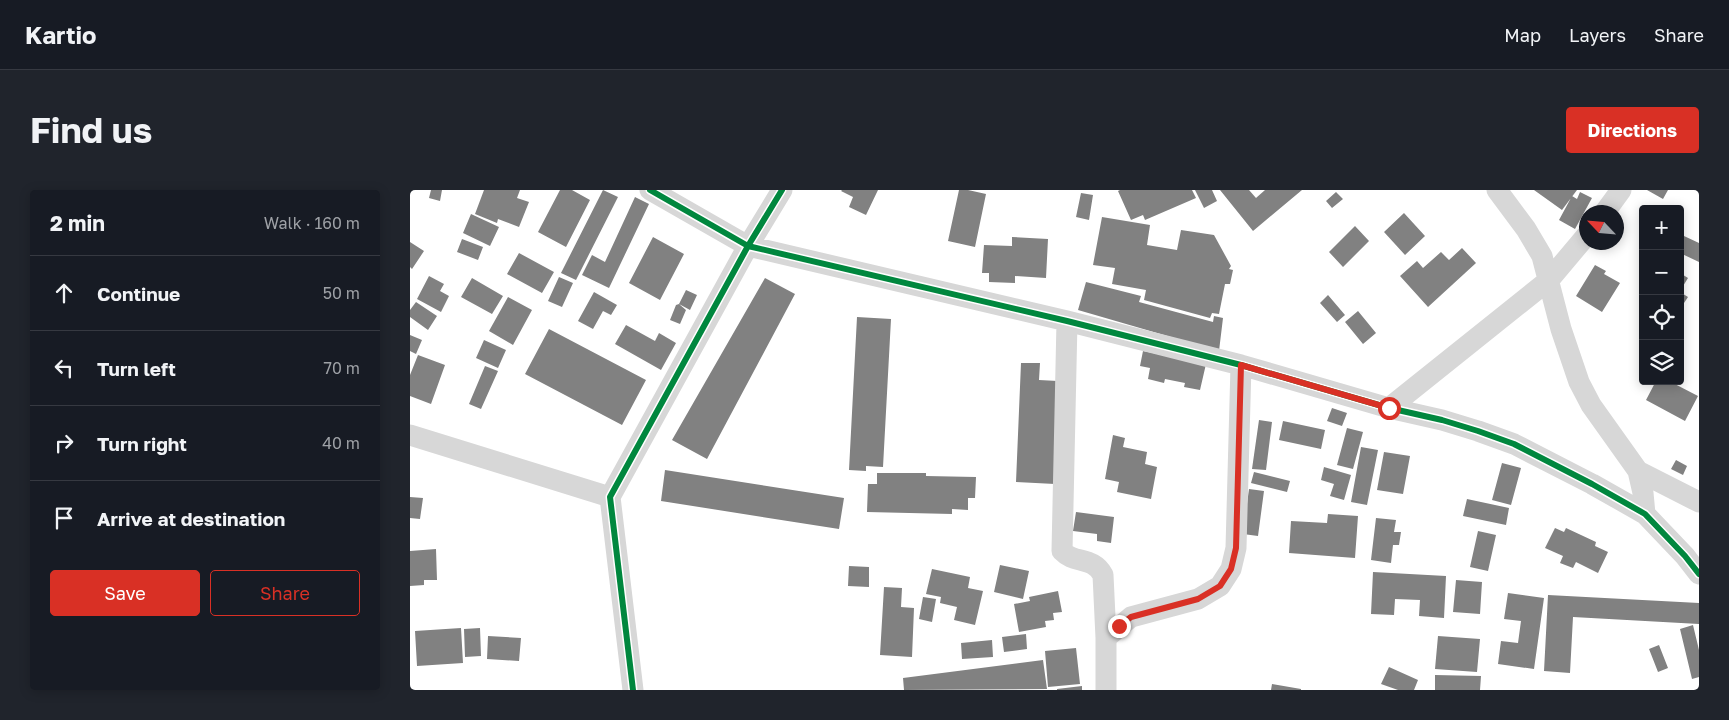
<!DOCTYPE html>
<meta charset="utf-8">
<style>
body{margin:0;font-family:"Golos Text",sans-serif;background:#20242c;color:#f1f3f6}
.controls{position:absolute;right:15px;top:15px;display:grid;overflow:hidden;border-radius:5px;box-shadow:0 2px 12px #0003}
.controls button{width:45px;height:45px;display:grid;place-items:center;padding:0;border:0;border-bottom:1px solid #363941;background:#171b24;color:#f1f3f6;font:25px sans-serif}
.compass{position:absolute;left:1169px;top:15px;width:45px;height:45px;border-radius:50%;background:#171b24;box-shadow:0 2px 12px #0003;rotate:296deg}
.stop{position:absolute;width:15px;height:15px;margin:-11px;border:4px solid #d93025;border-radius:50%;background:#fff}
.stop.end{background:#d93025;border-color:#fff;box-shadow:0 1px 5px #0008}
.list{margin:0;padding:0;list-style:none}
h2{display:flex;justify-content:space-between;align-items:center;height:65px;margin:0;padding:0 20px;font-size:21px}
h2 small{font-size:16px;font-weight:400;color:#9ea1a6}
.list li{display:grid;grid-template-columns:32px 1fr auto;gap:15px;align-items:center;box-sizing:border-box;height:75px;padding:0 20px;border-top:1px solid #363941}
.list b{display:block;font-size:19px;white-space:nowrap}
.list em{font-size:16px;font-style:normal;color:#9ea1a6}
.actions{display:flex;gap:10px;padding:15px 20px}
.actions a{flex:1;padding:11px 0;border:1px solid #d93025;border-radius:5px;text-align:center;font-size:18px;color:#d93025}
.actions .main{background:#d93025;color:#fff}
.icon{flex:none;width:28px;height:28px;fill:none;stroke:currentColor;stroke-width:2;stroke-linecap:round;stroke-linejoin:round}
.map{position:relative;flex:none;width:1289px;height:500px;overflow:hidden;border-radius:5px}
header{display:flex;align-items:center;gap:30px;box-sizing:border-box;height:70px;padding:0 25px;background:#171b24;border-bottom:1px solid #363941}
header strong{font-size:24px}
nav{display:flex;gap:28px;margin-inline-start:auto;font-size:18px}
.intro{display:flex;align-items:center;justify-content:space-between;box-sizing:border-box;height:120px;padding:0 30px}
h1{margin:0;font-size:35px}
.button{padding:12px 22px;border-radius:5px;background:#d93025;color:#fff;font-size:18px;font-weight:700}
main{display:flex;gap:30px;padding:0 30px}
aside{flex:1;background:#171b24;border-radius:5px;box-shadow:0 2px 12px #0003}
.map>svg:first-child{display:block}
</style>
<header>
<strong>Kartio</strong>
<nav><a>Map</a><a>Layers</a><a>Share</a></nav>
</header>
<div class="intro"><h1>Find us</h1><a class="button">Directions</a></div>
<main>
<aside>
<h2>2 min<small>Walk · 160 m</small></h2>
<ul class="list">
<li><svg class="icon" aria-label="ahead" viewBox="0 0 24 24"><path d="M12 20V5M6 11l6-6 6 6"/></svg><div><b>Continue</b></div><em>50 m</em></li>
<li><svg class="icon" aria-label="left" viewBox="0 0 24 24"><path d="M17 20v-9H6M10 6l-5 5 5 5"/></svg><div><b>Turn left</b></div><em>70 m</em></li>
<li><svg class="icon" aria-label="right" viewBox="0 0 24 24"><path d="M7 20v-9h11M14 6l5 5-5 5"/></svg><div><b>Turn right</b></div><em>40 m</em></li>
<li><svg class="icon" aria-label="arrive" viewBox="0 0 24 24"><path d="M6 21V4h12l-3 4 3 4H6"/></svg><div><b>Arrive at destination</b></div></li>
</ul>
<div class="actions"><a class="main">Save</a><a>Share</a></div>
</aside>
<div class="map">
<svg width="1289" height="500" viewBox="0 0 1289 500">
<rect width="100%" height="100%" fill="#fff"/>
<path fill="#818181" d="M21,0h11l-2,11 -11,-3z
M74,0h36l-3,8 12,4 -10,25 -21,-8 -1,4 -22,-9z
M150,0h12l18,10 -24,47 -28,-15z
M193,0l15,7 -42,83 -15,-7z
M432,0h36l-12,25 -17,-8 4,-10 -12,-6z
M549,0h9l18,4 -11,53 -27,-6z
M710,0h72l4,8 -51,22 -2,-5 -12,5 -13,-29z
M785,0h17l5,11 -13,7z
M810,0h29l7,8 9,-8h37l-49,41z
M1124,0h43l-15,20z
M1237,0h21l-5,9z
M926,2l7,7 -11,9 -6,-7z
M1170,2l12,6 -17,31 -16,-9 13,-24 5,3z
M671,3l12,2 -4,25 -13,-3z
M225,7l14,7 -40,84 -27,-13 10,-20 13,7z
M994,23l21,23 -20,19 -21,-23z
M61,24l28,13 -9,19 -27,-13z
M692,27l48,8 -3,20 30,5 4,-20 33,5 17,31 -2,3 4,1 -3,14h-5l-6,30 -7,-1 -2,5 -66,-18 2,-10 -34,-6 3,-16 -22,-3z
M945,36l14,15 -26,26 -14,-15z
M1274,46l15,7v19l-19,-9v-10z
M243,47l31,17 -24,46 -31,-17z
M602,47l36,2 -2,39 -31,-2v7l-26,-1v-9h-7l2,-28 28,1z
M52,49l21,8 -5,13 -21,-8z
M0,52l14,9 -12,18 -2,-2z
M1052,58l14,15 -48,44 -28,-31 17,-15 6,7 18,-16 8,8z
M109,63l35,19 -12,21 -35,-19z
M1185,75l11,6 -2,3 16,9 -18,29 -26,-16z
M1270,83l8,5 -8,13z
M19,86l15,8 -4,7 9,5 -8,16 -24,-13z
M149,87l14,6 -11,24 -14,-6z
M62,88l31,18 -11,18 -31,-17z
M355,88l30,16 -88,165 -35,-19z
M676,92l55,14 -2,6 74,20 1,-6 9,2 -4,33 -141,-41z
M276,100l11,5 -7,15 -11,-6z
M184,102l23,13 -6,10 -8,-4 -10,18 -15,-8z
M1270,102l8,5 -8,12z
M918,105l17,20 -8,7 -17,-19z
M98,107l24,13 -19,35 -24,-14z
M6,112l21,14 -9,14 -18,-13v-7z
M269,114l7,6 -6,14 -10,-4 6,-15z
M948,121l18,22 -13,11 -18,-22z
M447,127l34,2 -8,148 -17,-1v5l-17,-1z
M216,135l29,16 4,-8 17,10 -15,27 -46,-26z
M139,139l97,51 -24,45 -97,-51z
M0,145l12,5 -6,14 -6,-3z
M74,150l22,10 -8,18 -22,-10z
M733,161l63,13 -6,26 -16,-3 1,-4 -20,-4 -1,4 -16,-4 2,-11 -10,-2z
M8,165l27,10 -14,39 -21,-8v-21z
M611,173h19l-1,17 19,1 -3,103 -39,-2z
M75,176l13,5 -17,38 -12,-5z
M1246,191h13l29,15 -13,25 -39,-21z
M922,218l15,5 -5,13 -15,-5z
M849,230l13,2 -6,48 -14,-1z
M873,231l42,9 -4,19 -42,-9z
M937,238l16,4 -10,37 -16,-4z
M703,245l12,3 -2,9 24,5 -2,12 12,3 -6,32 -34,-7 2,-10 -14,-3z
M951,257l17,3 -11,55 -16,-3z
M974,262l26,4 -7,38 -26,-4z
M1266,270l11,6 -4,9 -12,-6z
M1092,273l19,5 -10,37 -19,-5z
M914,277l27,8 -7,25 -14,-4 4,-12 -13,-4z
M255,280l179,28 -5,31 -178,-28z
M844,282l36,9 -3,11 -36,-9z
M467,283h49v3l50,1 -1,21h-7v12l-16,-1v5l-85,-2 1,-28h9z
M839,299l15,2 -6,45 -15,-2z
M0,307l13,1 -3,21 -10,-1z
M1057,309l42,9 -3,17 -43,-9z
M666,322l38,5 -3,26 -14,-2v-7l-24,-3z
M918,324l30,2 -3,42 -66,-5 2,-32 36,2z
M966,328l20,2 -2,12h7l-2,13h-6l-2,18 -20,-3z
M1145,338l9,4 2,-4 30,14 -1,4 13,6 -10,21 -22,-11 -3,6 -13,-5 3,-7 -18,-8z
M1068,341l18,4 -8,36 -18,-4z
M26,359l1,31h-13v5l-14,1v-35z
M590,375l29,6 -6,28 -29,-7z
M439,376l20,1v20l-21,-1z
M522,379l38,8 -2,11 15,3 -8,34 -21,-5 3,-13 -17,-4 1,-6 -15,-3z
M963,382l73,4 -2,42 -25,-2 1,-16 -25,-1 -1,16 -23,-1z
M1046,390l26,2 -2,32 -27,-2z
M474,397l18,1 -1,19 13,1 -2,49 -32,-2z
M648,401l4,21 -9,1 1,7 -9,1 1,6 -27,5 -5,-28 16,-3 -1,-4z
M1098,403l36,5 -10,71 -36,-5 3,-23 17,2 3,-22 -17,-2z
M1138,405l151,8v21l-126,-7 -3,56 -26,-2z
M513,407l13,2 -4,23 -13,-3z
M1283,435l6,25v27l-7,2 -12,-50z
M51,438l2,35 -46,3 -2,-35z
M70,438l1,28 -16,1 -1,-28z
M616,444l1,15 -23,3 -2,-15z
M78,446l33,2 -2,23 -32,-2z
M1028,446l42,3 -3,33 -42,-3z
M582,450l1,17 -31,2 -1,-16z
M1249,455l9,23 -10,4 -9,-23z
M666,458l4,36 -32,3 -3,-36z
M633,470l4,29 -143,1 -1,-12z
M979,477l29,13 -4,10h-16l-17,-6z
M1025,485l46,1 -1,14h-45z
M862,494l29,5v1h-30z
M672,496v4h-25v-1z"/>
<g fill="none" stroke-linecap="round" stroke-linejoin="round">
<path stroke="#d7d7d7" stroke-width="21" d="M240,0l98,56 319,75 174,44 148,43 53,12 36,11 36,13 78,40 53,30 40,42 14,18
M1087,0l29,39 16,27 19,73 18,53 12,23 47,66
M1195,22l16,-22
M657,131l-5,230c12,13 31,5 41,24l3,63
M979,218l160,-128 37,-44
M0,245l200,62
M1235,324l-2,-21 -5,-22 61,31
M223,500l-23,-193 138,-251 34,-56
M696,500v-52l25,-21 67,-18 22,-13 11,-17 5,-21 5,-183"/>
<g stroke="#fff" stroke-width="9">
<path id="cycleway" d="M240,0l98,56 319,75 174,44 148,43 53,12 36,11 36,13 78,40 53,30 40,42 14,18
M223,500l-23,-193 138,-251 34,-56"/>
</g>
<use href="#cycleway" stroke="#00873e" stroke-width="6"/>
</g>
<g fill="none" stroke-linecap="round" stroke-linejoin="round">
<path stroke="#d93025" stroke-width="6" d="M709,436l12,-9 67,-18 22,-13 11,-17 5,-21 5,-183 148,43"/>
</g>
</svg>
<div class="controls">
<button>+</button>
<button>−</button>
<button><svg class="icon" aria-label="locate" viewBox="0 0 24 24"><circle cx="12" cy="12" r="6"/><path d="M12 2v4M12 18v4M2 12h4M18 12h4"/></svg></button>
<button><svg class="icon" aria-label="layers" viewBox="0 0 24 24"><path d="M12 4l9 5-9 5-9-5zM3 14l9 5 9-5"/></svg></button>
</div>
<svg class="compass" viewBox="-18 -18 36 36"><path d="M0-13l5 13h-10z" fill="#e53935"/><path d="M0 13l5-13h-10z" fill="#9ea1a6"/></svg>
<div class="stop" style="left:979px;top:218px"></div>
<div class="stop end" style="left:709px;top:436px"></div>
</div>
</main>
